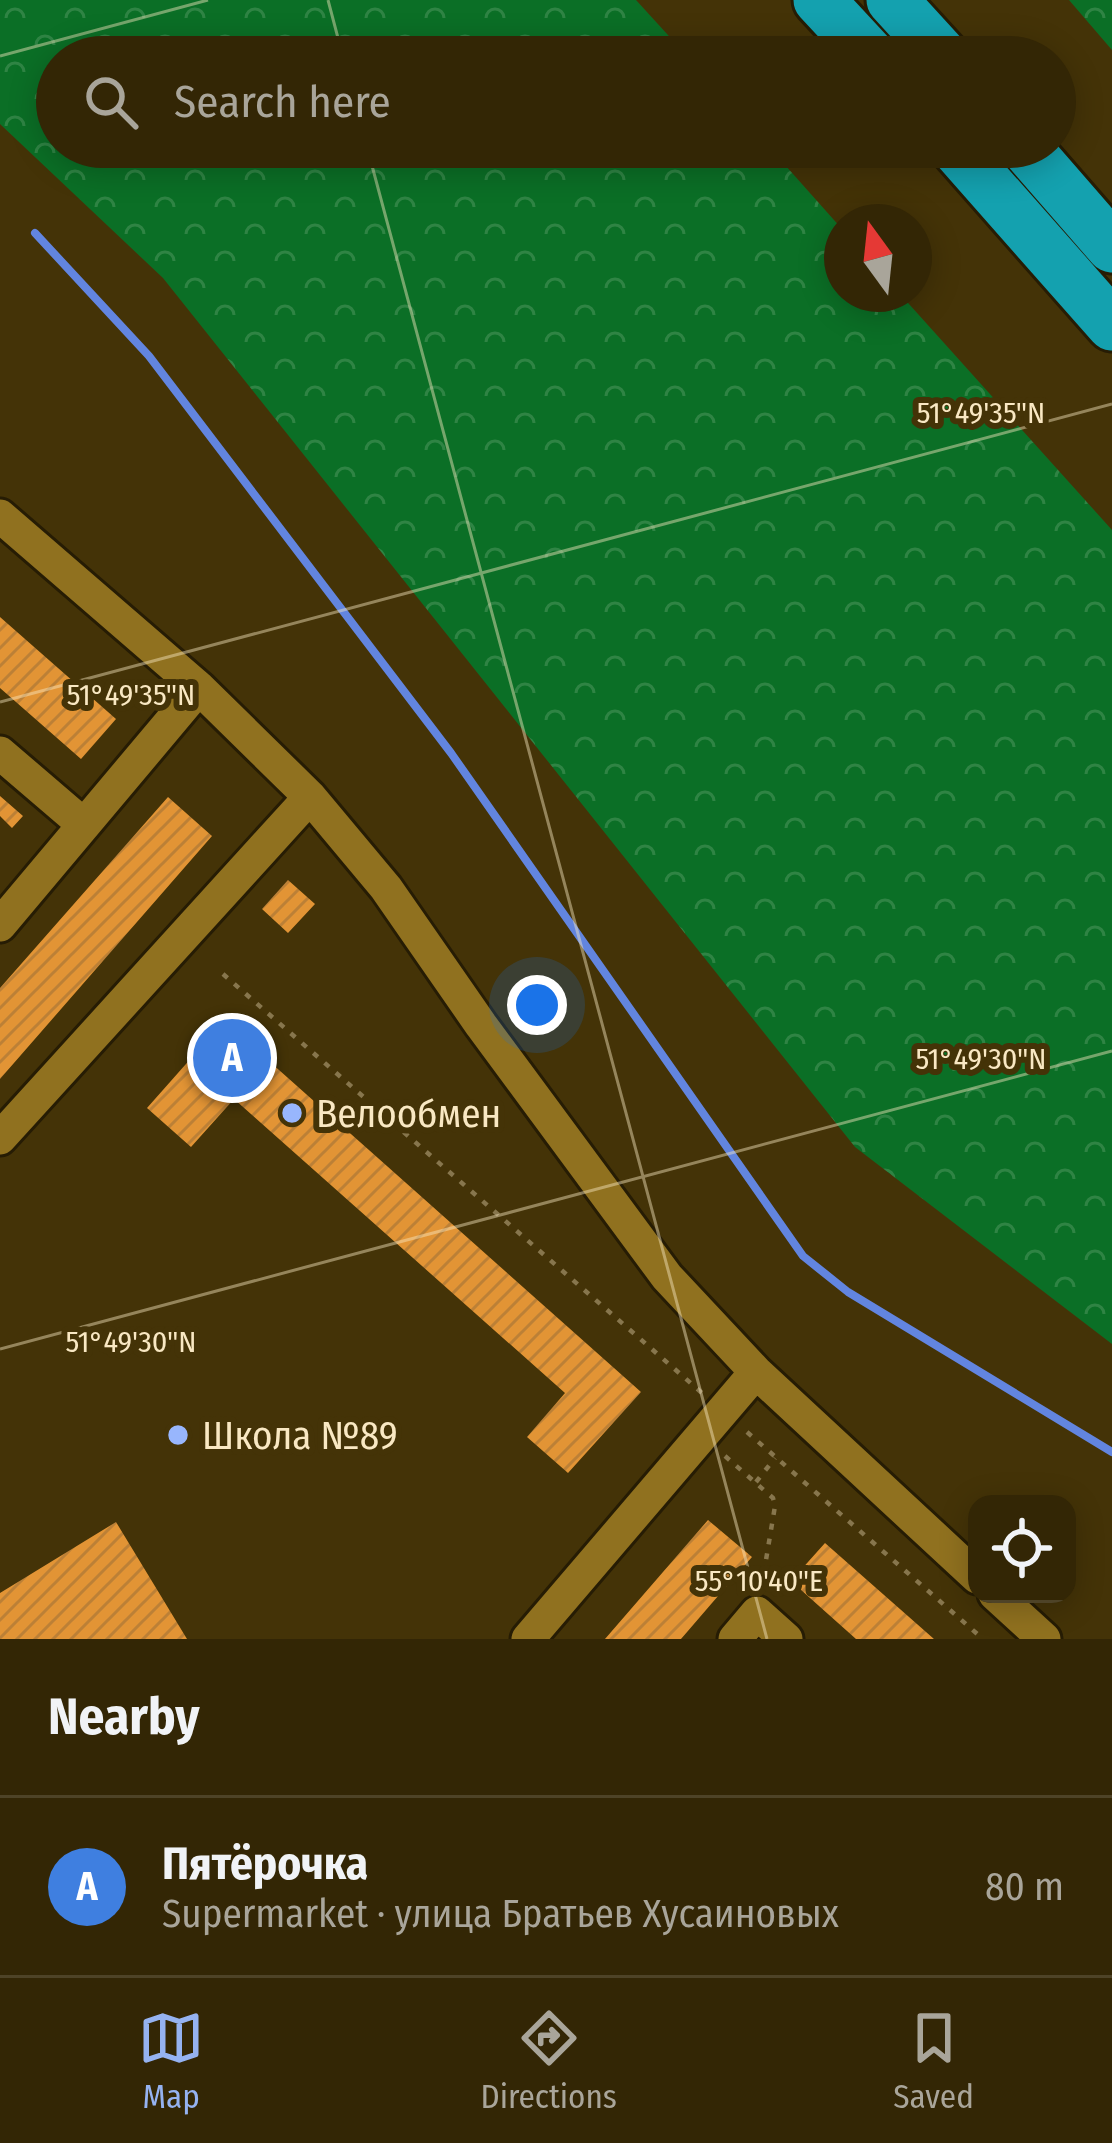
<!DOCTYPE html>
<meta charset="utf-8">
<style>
body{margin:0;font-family:"Fira Sans Condensed",sans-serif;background:#3e3213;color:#f1f3f6}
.controls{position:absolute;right:36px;bottom:36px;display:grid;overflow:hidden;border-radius:24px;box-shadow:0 6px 30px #0003}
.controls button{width:108px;height:108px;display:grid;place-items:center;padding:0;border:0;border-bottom:3px solid #4e4327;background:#332605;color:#f1f3f6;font:60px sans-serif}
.compass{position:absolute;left:824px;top:204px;width:108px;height:108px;border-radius:50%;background:#332605;box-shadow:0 6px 30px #0003;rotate:345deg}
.you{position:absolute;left:537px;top:1005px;width:42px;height:42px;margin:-30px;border:9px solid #fff;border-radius:50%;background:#1a73e8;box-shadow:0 0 0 18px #1a73e833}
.badge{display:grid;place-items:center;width:78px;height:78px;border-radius:50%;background:#95b2f1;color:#fff;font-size:39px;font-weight:700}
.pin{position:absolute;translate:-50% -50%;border:6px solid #fff;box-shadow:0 3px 12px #0006}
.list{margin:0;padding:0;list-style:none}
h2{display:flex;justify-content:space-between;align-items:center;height:156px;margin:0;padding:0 48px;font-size:51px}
h2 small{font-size:39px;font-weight:400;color:#a9a59a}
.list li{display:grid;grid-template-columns:78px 1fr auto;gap:36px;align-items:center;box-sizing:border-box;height:180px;padding:0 48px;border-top:3px solid #4e4327}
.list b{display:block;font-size:45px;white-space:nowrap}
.list p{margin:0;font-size:39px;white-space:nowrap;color:#a9a59a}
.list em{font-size:39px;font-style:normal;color:#a9a59a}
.icon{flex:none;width:66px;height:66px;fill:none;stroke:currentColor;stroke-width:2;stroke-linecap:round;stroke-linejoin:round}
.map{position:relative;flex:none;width:1112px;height:1639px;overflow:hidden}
.search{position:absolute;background:#332605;box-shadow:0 6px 30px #0003;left:36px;right:36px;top:36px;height:132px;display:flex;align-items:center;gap:30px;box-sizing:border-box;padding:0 42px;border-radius:66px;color:#a9a59a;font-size:45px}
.sheet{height:336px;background:#332605}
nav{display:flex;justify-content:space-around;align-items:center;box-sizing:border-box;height:168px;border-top:3px solid #4e4327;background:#332605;font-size:33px;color:#a9a59a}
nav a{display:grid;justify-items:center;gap:6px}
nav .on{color:#95b2f1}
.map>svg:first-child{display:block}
</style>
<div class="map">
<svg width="1112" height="1639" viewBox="0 0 1112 1639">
<defs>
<pattern id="forest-crowns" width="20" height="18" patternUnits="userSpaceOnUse" patternTransform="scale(3)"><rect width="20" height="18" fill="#0b6f26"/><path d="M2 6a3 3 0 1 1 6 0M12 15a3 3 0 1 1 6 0" fill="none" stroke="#2f8444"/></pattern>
<pattern id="building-hatch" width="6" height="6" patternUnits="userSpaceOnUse" patternTransform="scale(3)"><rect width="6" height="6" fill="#e29435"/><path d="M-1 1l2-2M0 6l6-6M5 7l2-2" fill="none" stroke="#bc8036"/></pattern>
</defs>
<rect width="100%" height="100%" fill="#443307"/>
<path fill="url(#forest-crowns)" d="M0,0h636l52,57h-631v90h712l73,82v65h58l212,236v814l-257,-197 -692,-869 -163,-154z
M1069,0h43v50z"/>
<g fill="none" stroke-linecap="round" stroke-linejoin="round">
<path stroke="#6285df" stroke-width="8" d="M35,233l114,123 302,397 352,503 45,36 264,160"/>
</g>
<path fill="url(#building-hatch)" d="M0,617l116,102 -35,40 -81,-71z
M0,796l23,20 -11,12 -12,-12z
M168,797l44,39 -212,243v-91z
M288,880l27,24 -27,29 -26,-24z
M224,1021l417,371 -73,81 -41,-36 38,-44 -331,-294 -43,48 -44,-39z
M708,1520l44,37 -40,46 -31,36h-76z
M116,1522l71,117h-187v-46z
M825,1543l109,96h-78l-65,-58z"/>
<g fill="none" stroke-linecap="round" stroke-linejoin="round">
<g stroke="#261c04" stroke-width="39">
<path id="minor" d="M0,516l199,172 111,109 76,91 95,137 186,252 89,95 221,205
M0,753l84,72
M0,925l199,-237
M0,1138l310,-341
M995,1594l49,45
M528,1639l228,-267
M735,1639l22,-26 29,26"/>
</g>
<g stroke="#261c04" stroke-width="57">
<path id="highway" d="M819,0l53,57
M892,0l52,57
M955,147l157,178
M1025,147l87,100"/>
</g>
<path stroke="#87764d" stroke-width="4.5" stroke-dasharray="6 9" stroke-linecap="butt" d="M223,974l479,419
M747,1432l236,207
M725,1456l48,42 2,8 -13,78
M756,1482l19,-24"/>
<use href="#minor" stroke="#90711f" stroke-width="33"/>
<use href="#highway" stroke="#14a1af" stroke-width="51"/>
</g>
<path fill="none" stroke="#f9e8c3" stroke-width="3" stroke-opacity="0.45" d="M328,0l15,57M0,56l208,-56M367,147l400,1492M0,702l1112,-298M0,1349l1112,-298"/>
<g fill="#98b6fd" stroke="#443307" stroke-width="4.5">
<circle cx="292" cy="1113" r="12"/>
<circle cx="178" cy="1435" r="12"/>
</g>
<g text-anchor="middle" stroke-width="12" stroke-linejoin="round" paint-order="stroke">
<g font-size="39" fill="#f9e8c3" stroke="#443307" text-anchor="start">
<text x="316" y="1127">Велообмен</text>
<text x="202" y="1449">Школа №89</text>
</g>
</g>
<g font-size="30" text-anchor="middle" fill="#f9e8c3" stroke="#443307" stroke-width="12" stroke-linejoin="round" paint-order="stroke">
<text x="981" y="423">51°49'35"N</text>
<text x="131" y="705">51°49'35"N</text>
<text x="981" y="1069">51°49'30"N</text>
<text x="131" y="1352">51°49'30"N</text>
<text x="759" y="1591">55°10'40"E</text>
</g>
</svg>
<div class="controls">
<button><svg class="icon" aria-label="locate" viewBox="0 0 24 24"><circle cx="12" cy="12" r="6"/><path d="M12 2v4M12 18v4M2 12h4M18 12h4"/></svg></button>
</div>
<svg class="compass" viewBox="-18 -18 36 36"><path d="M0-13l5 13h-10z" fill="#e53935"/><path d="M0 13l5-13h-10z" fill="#a9a59a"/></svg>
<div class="you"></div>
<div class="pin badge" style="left:232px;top:1058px;background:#3f7fe0">A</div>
<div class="search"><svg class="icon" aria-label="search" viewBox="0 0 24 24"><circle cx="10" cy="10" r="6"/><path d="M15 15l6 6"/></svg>Search here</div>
</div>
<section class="sheet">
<h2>Nearby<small></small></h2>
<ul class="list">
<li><span class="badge" style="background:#3f7fe0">A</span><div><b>Пятёрочка</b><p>Supermarket · улица Братьев Хусаиновых</p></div><em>80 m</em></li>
</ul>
</section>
<nav>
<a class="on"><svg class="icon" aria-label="map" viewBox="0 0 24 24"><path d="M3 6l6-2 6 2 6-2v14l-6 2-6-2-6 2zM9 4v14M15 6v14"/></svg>Map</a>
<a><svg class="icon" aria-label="directions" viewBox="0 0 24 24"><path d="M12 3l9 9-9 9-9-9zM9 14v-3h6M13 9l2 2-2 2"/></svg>Directions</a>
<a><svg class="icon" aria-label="saved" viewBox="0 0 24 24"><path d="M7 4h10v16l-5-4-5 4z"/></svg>Saved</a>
</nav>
